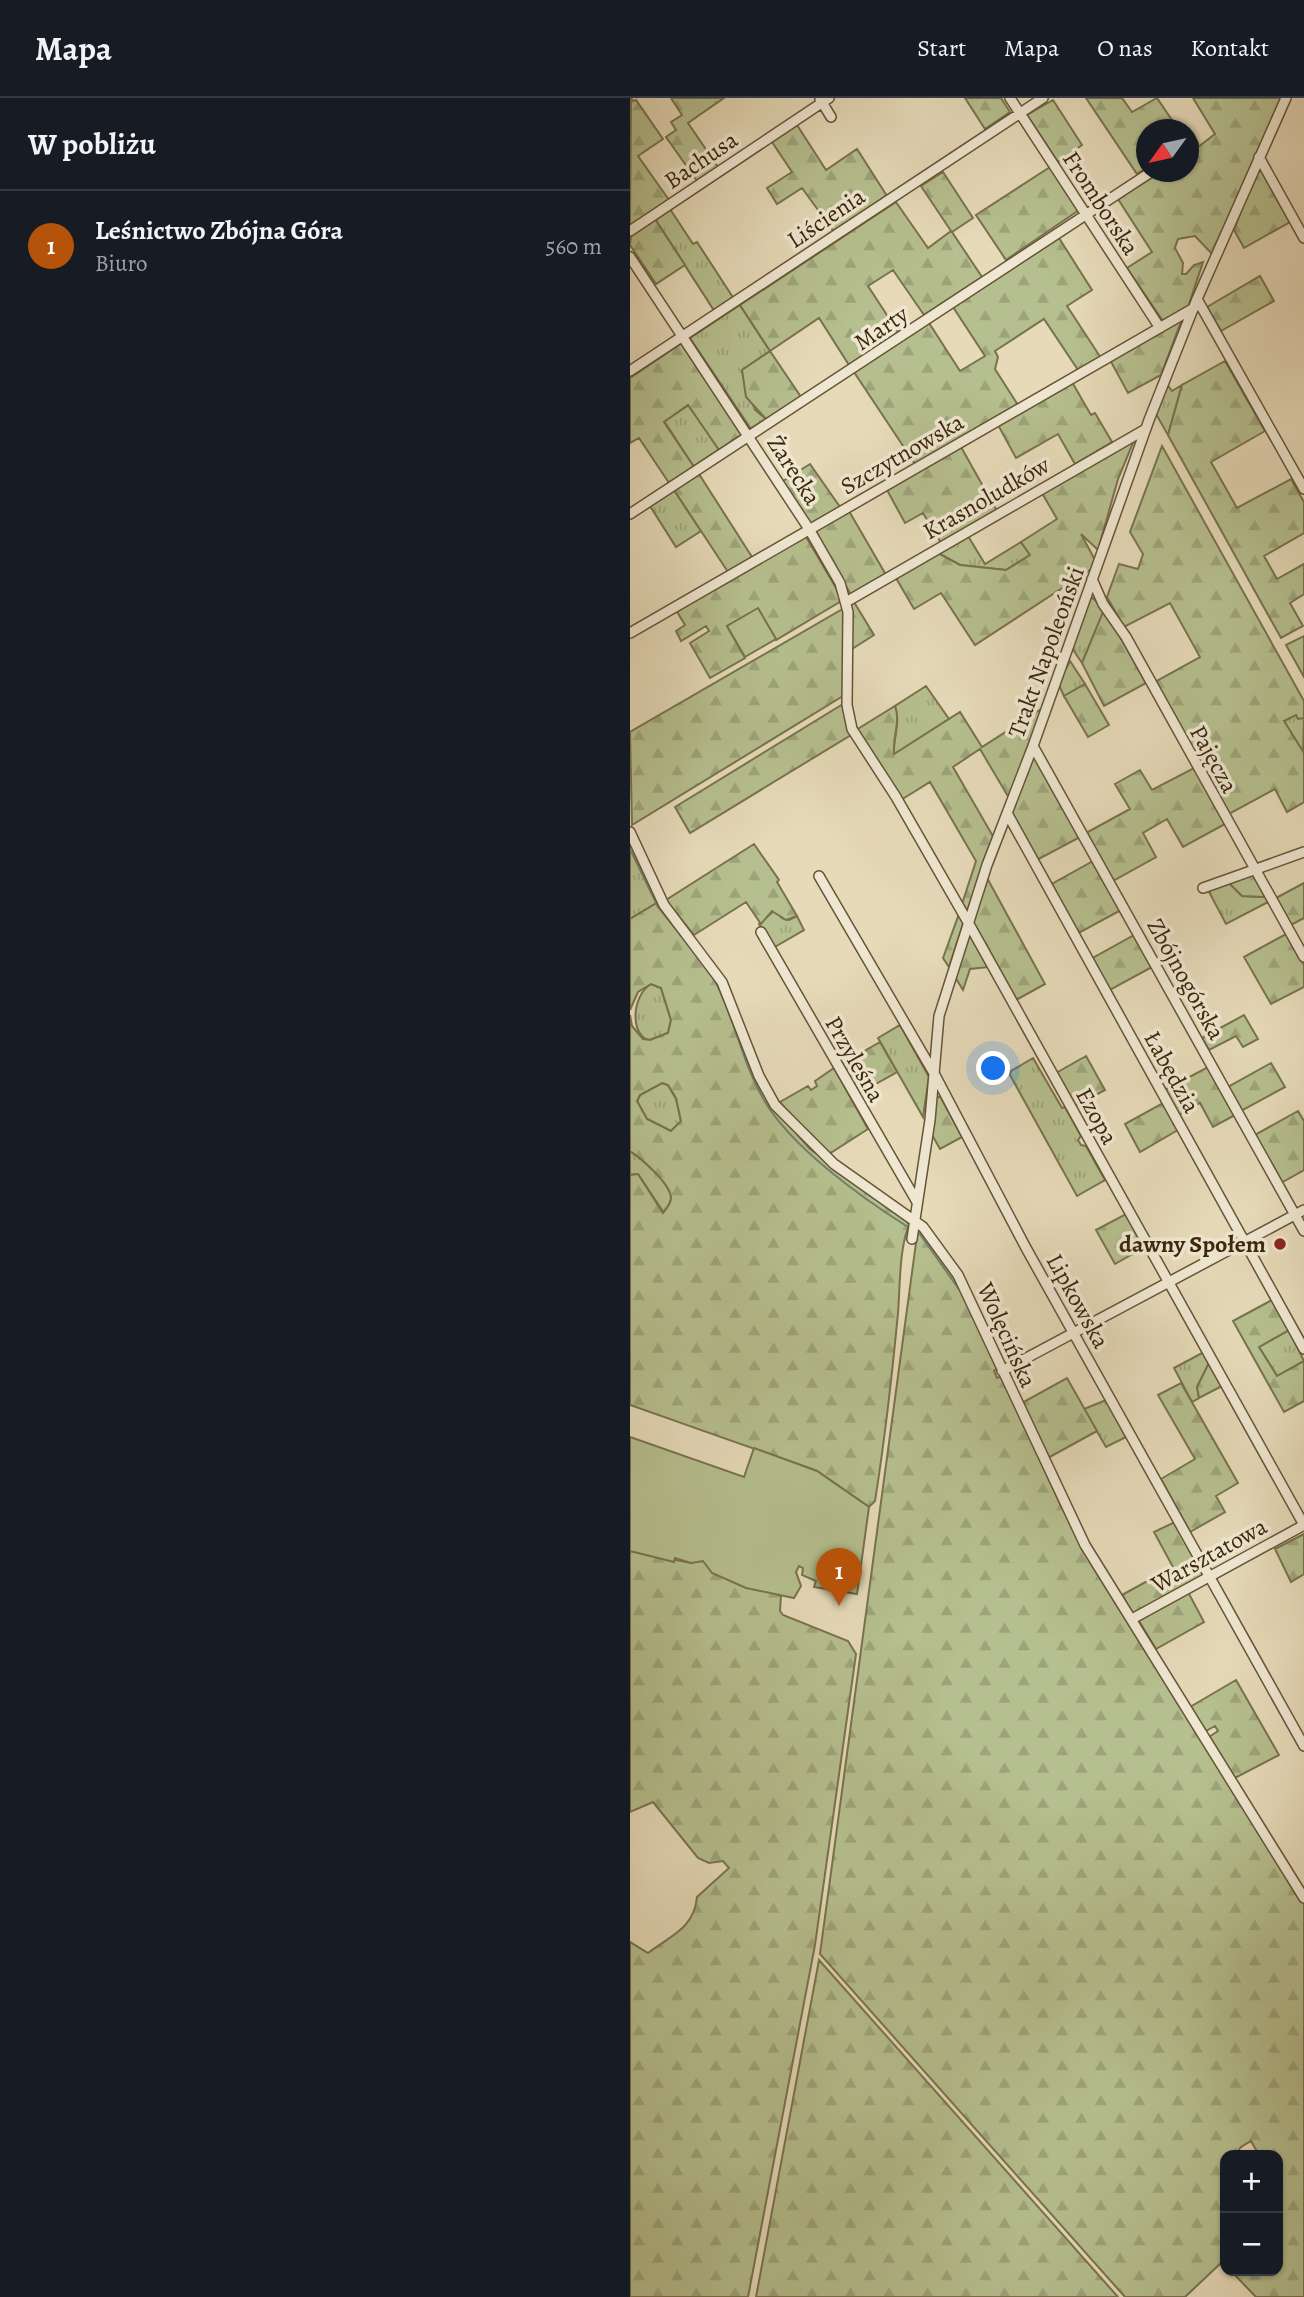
<!DOCTYPE html>
<html lang="pl">
<meta charset="utf-8">
<style>
body{margin:0;font-family:Alegreya,serif;background:#20242c;color:#f1f3f6}
.controls{position:absolute;right:21px;bottom:21px;display:grid;overflow:hidden;border-radius:14px;box-shadow:0 2px 5px #0004}
.controls button{width:63px;height:63px;display:grid;place-items:center;padding:0;border:0;border-bottom:2px solid #363941;background:#171b24;color:#f1f3f6;font:35px sans-serif}
.compass{position:absolute;left:506px;top:21px;width:63px;height:63px;border-radius:50%;background:#171b24;box-shadow:0 2px 5px #0004;rotate:237deg}
.you{position:absolute;left:364px;top:971px;width:24px;height:24px;margin:-18px;border:5px solid #fff;border-radius:50%;background:#1a73e8;box-shadow:0 0 0 10px #1a73e833}
.badge{display:grid;place-items:center;width:46px;height:46px;border-radius:50%;background:#b45309;color:#fff;font-size:23px;font-weight:700}
.pin{position:absolute;translate:-50% -58px;filter:drop-shadow(0 2px 4px #0008)}
.pin::after{content:'';position:absolute;top:37px;width:24px;height:21px;background:inherit;clip-path:polygon(0 0,100% 0,50% 100%)}
.list{margin:0;padding:0;list-style:none}
h2{display:flex;justify-content:space-between;align-items:center;height:91px;margin:0;padding:0 28px;font-size:30px}
h2 small{font-size:23px;font-weight:400;color:#9ea1a6}
.list li{display:grid;grid-template-columns:46px 1fr auto;gap:21px;align-items:center;box-sizing:border-box;height:112px;padding:0 28px;border-top:2px solid #363941}
.list b{display:block;font-size:26px;white-space:nowrap}
.list p{margin:0;font-size:23px;white-space:nowrap;color:#9ea1a6}
.list em{font-size:23px;font-style:normal;color:#9ea1a6}
.map{position:relative;flex:none;width:674px;height:2199px;overflow:hidden}
header{display:flex;align-items:center;gap:42px;box-sizing:border-box;height:98px;padding:0 35px;background:#171b24;border-bottom:2px solid #363941}
header strong{font-size:33px}
nav{display:flex;gap:38px;margin-inline-start:auto;font-size:24px}
main{display:flex}
aside{flex:1;background:#171b24}
.map>svg:first-child{display:block}
</style>
<header>
<strong>Mapa</strong>
<nav><a>Start</a><a>Mapa</a><a>O nas</a><a>Kontakt</a></nav>
</header>
<main>
<aside>
<h2>W pobliżu<small></small></h2>
<ul class="list">
<li><span class="badge">1</span><div><b>Leśnictwo Zbójna Góra</b><p>Biuro</p></div><em>560 m</em></li>
</ul>
</aside>
<div class="map">
<svg width="674" height="2199" viewBox="0 0 674 2199">
<defs>
<pattern id="grass-tufts" width="24" height="20" patternUnits="userSpaceOnUse" patternTransform="scale(1.75)"><rect width="24" height="20" fill="#b6bf8f"/><path d="M3 7l-1-3M5 7V3M7 7l1-3M15 17l-1-3M17 17v-4M19 17l1-3" fill="none" stroke="#9da47a"/></pattern>
<pattern id="forest-firs" width="22" height="20" patternUnits="userSpaceOnUse" patternTransform="scale(1.75)"><rect width="22" height="20" fill="#b6bf8f"/><path d="M5 1l3.5 6h-7zM16 11l3.5 6h-7z" fill="#9da47a"/></pattern>
</defs>
<rect width="100%" height="100%" fill="#e6dab9"/>
<filter id="stains"><feTurbulence type="fractalNoise" baseFrequency=".00286" numOctaves="4"/><feColorMatrix values="0 0 0 0 .2 0 0 0 0 .09 0 0 0 0 .02 0 0 0 .5 -.17"/></filter>
<radialGradient id="worn" r=".72"><stop offset=".6" stop-color="#630" stop-opacity="0"/><stop offset="1" stop-color="#630" stop-opacity=".3"/></radialGradient>
<path fill="url(#grass-tufts)" stroke="#78734d" stroke-width="2" d="M40,111l23,35 4,-2 37,57 -19,13 -60,-93z
M110,207l30,46 -28,20 13,39 11,9 -15,10 -61,-91z
M537,286l5,7 10,-6 -14,50 -12,-21z
M59,307l30,45 -25,17 -30,-46z
M44,392l27,41 -25,16 -26,-41z
M338,438l17,28 36,-22 9,13 -24,15 -46,-5 -22,-12z
M463,500l13,14 -3,1 -21,50 -10,-15 17,-49z
M440,563l15,23 -21,12 -6,-13z
M296,588l23,33 -55,36c-1,-17 7,-34 1,-49z
M666,616l2,4h6l-1,36 -19,-33z
M0,741l30,62 -30,18z
M597,783l15,15 23,1 3,5 -42,22 -19,-36z
M145,812l7,8 7,2 8,-4 7,14 -31,18 -14,-24z
M21,886l10,4 10,32 -3,13 -18,7c-20,-3 -19,-44 1,-56z
M270,927l29,52 -6,40 -45,-79z
M403,960l29,50 3,-1 16,29 -3,4 3,5 5,1 19,34 -28,16 -67,-121 1,-4z
M32,985l6,2 8,14 5,22 -10,10 -24,-12 -10,-18 3,-6z
M0,1053c11,7 41,33 41,47 0,5 -5,11 -7,15l-26,-39 -8,1z
M659,1232l15,31 -27,15 -18,-29z
M574,1254l5,11 -12,24 2,11 -7,4 -18,-34z
M476,1302l20,37 -20,10 -22,-38z"/>
<path fill="url(#forest-firs)" stroke="#78734d" stroke-width="2" fill-rule="evenodd" d="M1,0l2,3 3,-1 27,39 -25,17 31,44 -39,26z
M41,0h53l-36,25 30,44 -21,14 -31,-44 10,-7 -5,-8 11,-7z
M335,0h36l9,14 -25,17z
M456,0h36l10,14 25,-14 21,31 -32,1v38l-9,6z
M563,0h90l-27,61 34,63 -46,26 -10,-18 10,-28 -30,54 -19,-20 -17,3 -3,9 8,15 -1,11h4l8,-9 9,-3 -15,45 -25,14 -36,-53 25,-16 -34,-53 43,-27h27l1,-18 26,-20z
M423,2l29,45 -24,17 -31,-47z
M167,27l29,45 31,-21 30,47 -53,36 -32,-44 -25,16 -10,-16 25,-16 -20,-30z
M420,69l29,43 -73,50 -30,-45z
M313,74l30,46 -21,14 30,45 -58,38 -31,-45 -25,16 30,46 -49,33 -30,-47 -49,33 31,46 -35,22 -20,-22 -4,-27 28,-19 -30,-46 156,-103 32,46 23,-17 -30,-45z
M25,121l30,46 -29,19 -26,-39 1,-9z
M429,140l33,52 -25,16 34,52 -23,12 -34,-51 -49,32 3,6 -3,12 23,36 -103,59 -61,-92 75,-49 31,48 25,-15 -32,-49z
M630,178l14,25 -53,30 -14,-24z
M552,221l-21,56 -33,18 -18,-33z
M52,245l62,92 -25,15 -31,-45 -24,17 30,45 -25,16 -30,-45 -9,5v-65z
M595,263l40,70 -54,31 26,46 54,-29 13,23v31l-40,23 13,23 27,-15v30l-14,9 13,23 -22,12 -113,-203 14,-50z
M442,284l19,33 4,-2 17,29 -37,22 -17,-30 -42,24 -18,-33z
M505,340l-17,41 -20,71 -17,-16 14,26 -2,8 -118,77 -34,-52 -27,16 -18,-31 42,-25 22,12 46,5 24,-15 -9,-13 36,-23 -15,-26z
M532,348l142,255v17l-6,1 -2,-4 -12,6 20,32v49l-17,10 -12,-23 -46,25 -74,-132 45,-25 -30,-54 -46,24 -17,-30 12,-33 19,5 5,-15 -13,-22z
M331,349l36,64 -56,32 -18,-30 -18,10 -18,-33z
M180,366l30,43 -29,17 -28,-43z
M69,376l53,83 -24,15 -54,-82z
M219,413l37,64 -35,20 -36,-64z
M175,437l38,65 -67,40 -18,-31 -31,17 18,32 -35,20 -20,-35 19,-12 -3,-5 -25,15 -5,-10 9,-6 -9,-15z
M224,504l20,33 -22,14 -2,-44z
M216,509l-3,89 -211,129 -2,-93z
M473,514h3l40,71 -42,23 -22,-43z
M674,538v41l-18,-32z
M455,586l24,41 -21,12 -24,-41z
M213,606l8,31 -161,98 -15,-26z
M265,608c6,16 -3,32 -1,48l66,-42 22,35 61,-39 -34,90 -29,-49 -27,18 41,71 -27,74 -5,-8 14,-43 -46,-79 -29,18 -45,-70z
M402,654l48,85 -43,23 -27,-48z
M564,670l31,56 -42,23 -16,-28 -24,14 13,24 -43,24 -27,-48 44,-24 -15,-25 25,-14 12,20z
M124,746l25,36 -2,2 20,34 -11,4 -14,-9 -11,13 -15,-22 -52,33 -28,-35z
M463,763l28,49 -44,24 -27,-49z
M621,773l14,26 -23,-1 -15,-15z
M356,778l59,108 -29,16 -43,-78z
M674,785v35l-13,7 -15,-27z
M30,803l52,67 62,140 36,41 101,73c-12,19 -11,68 -13,91 -6,63 -13,125 -23,188l-6,6 -52,-36 -187,-66v-230l8,-1 25,39c3,-4 8,-9 8,-15 0,-14 -30,-40 -41,-47v-136l2,11 11,13 7,1 18,-7 3,-13 -10,-32 -10,-4 -13,8 -8,18v-91zM32,985l6,2 8,13 5,23 -10,10 -24,-12 -10,-18 3,-6z
M329,816l5,7 -15,46 -6,-9z
M340,834l19,35 -19,2 -7,21 -8,-13z
M656,836l18,31v22l-33,17 -27,-47z
M504,837l18,32 -44,24 -17,-32z
M614,917l14,24 -15,8 -7,-11 -27,14 -7,-12z
M250,944l17,30 -41,23 -16,-30z
M456,958l19,34 -30,16 -19,-33z
M641,965l14,24 -44,24 -13,-24z
M578,969l27,48 -22,12 -13,-24 -21,12 -14,-25z
M204,970l34,61 -39,25 -15,-11 -34,-41 28,-16 3,4 6,-4 -2,-5z
M310,998l22,41 -22,12 -9,-16 5,-34z
M533,1005l15,27 -38,22 -15,-28z
M668,1013l6,10v49l-23,13 -26,-48z
M496,1116l19,33 -30,17 -19,-34z
M288,1130l47,64 33,75 -4,4 3,7 5,-2 59,130 34,62 209,333v396h-48l-25,-26h47v-116h-19l-8,-14 -10,6 -6,8h-10v109l-3,-2 -37,35h-60l-305,-343z
M642,1202l17,30 -30,17 18,29 27,-15v40l-20,11 -51,-91z
M579,1265l13,23 -23,12 -2,-11z
M437,1280l30,53 -51,28 -26,-55z
M551,1285l57,100 -22,13 9,16 -35,20 -29,-53 34,-20 -37,-64z
M545,1424l29,54 -71,38 -11,-19 51,-28 -19,-35z
M674,1436v40l-13,8 -16,-33z
M0,1453l61,12 10,-3 80,36 -1,15 3,4 65,26 8,13 -41,291 -67,352h-118v-355l18,11c24,-18 46,-25 49,-56l32,-29 -6,-7 -14,2 -11,-5 -45,-56 -23,10z
M558,1494l16,30 -48,27 -17,-28z
M606,1582l43,75 -44,23 -26,-41 9,-6 -3,-5 -9,5 -16,-24z
M189,1862l299,337h-362z"/>
<path fill="#b6bf8f" stroke="#78734d" stroke-width="2" d="M128,510l18,31 -31,18 -18,-31z
M0,1339l114,40 10,-29 63,23 52,36 -12,87 -43,-7 2,-6 -14,-6 1,-7 -4,-2 -3,6 5,14 -7,12 -48,-10 -34,-15 -9,-12 -12,2 -16,-5 -1,4 -44,-11z"/>
<g fill="none" stroke-linecap="round" stroke-linejoin="round">
<path stroke="#72806c" stroke-width="2" d="M0,751l28,58 40,50
M82,877c22,39 29,86 52,125 27,47 98,98 144,127
M289,1135l42,59"/>
<g stroke="#665436" stroke-width="12">
<path id="minor" d="M380,0l150,230
M190,1l11,18
M558,49l5,-3
M629,59l45,81
M0,133l199,-133
M0,159l179,272 31,54 8,29 -1,93 5,24 44,68 73,127 335,601
M567,201l107,190
M0,273l413,-273
M0,416l521,-342
M462,481l11,25 23,33 178,320
M216,504l300,-173
M0,535l564,-325
M403,648l271,485
M377,715l297,536
M0,734l34,73 58,77 37,94 16,29 59,59 89,63 35,48 127,270 219,353
M189,778l116,199 91,173 278,498
M573,790l101,-36
M131,834l156,270
M282,1141l18,-119 9,-104 48,-151 46,-119 116,-326 48,-121 89,-201
M372,1273l302,-161
M502,1521l172,-94"/>
</g>
<use href="#minor" stroke="#efe7d2" stroke-width="9"/>
</g>
<circle fill="#8f2418" stroke="#efe7d2" stroke-width="2.5" cx="650" cy="1146" r="7"/>
<g text-anchor="middle" stroke-width="7" stroke-linejoin="round" paint-order="stroke">
<g font-size="24" fill="#3b270b" stroke="#efe7d2">
<text transform="translate(71 62) rotate(-34)" y="8">Bachusa</text>
<text transform="translate(471 105) rotate(57)" y="8">Fromborska</text>
<text transform="translate(196 120) rotate(-34)" y="8">Liścienia</text>
<text transform="translate(251 230) rotate(-34)" y="8">Marty</text>
<text transform="translate(272 356) rotate(-30)" y="8">Szczytnowska</text>
<text transform="translate(164 372) rotate(57)" y="8">Żarecka</text>
<text transform="translate(356 400) rotate(-30)" y="8">Krasnoludków</text>
<text transform="translate(416 554) rotate(-70)" y="8">Trakt Napoleoński</text>
<text transform="translate(584 661) rotate(61)" y="8">Pajęcza</text>
<text transform="translate(556 881) rotate(61)" y="8">Zbójnogórska</text>
<text transform="translate(225 961) rotate(60)" y="8">Przyleśna</text>
<text transform="translate(542 974) rotate(61)" y="8">Łabędzia</text>
<text transform="translate(467 1018) rotate(61)" y="8">Ezopa</text>
<text transform="translate(448 1203) rotate(61)" y="8">Lipkowska</text>
<text transform="translate(377 1237) rotate(66)" y="8">Wolęcińska</text>
<text transform="translate(579 1457) rotate(-29)" y="8">Warsztatowa</text>
</g>
<g font-size="24" font-weight="bold" fill="#3b270b" stroke="#efe7d2" text-anchor="end">
<text x="636" y="1154">dawny Społem</text>
</g>
</g>
<rect width="100%" height="100%" filter="url(#stains)"/>
<rect width="100%" height="100%" fill="url(#worn)"/>
</svg>
<div class="controls">
<button>+</button>
<button>−</button>
</div>
<svg class="compass" viewBox="-18 -18 36 36"><path d="M0-13l5 13h-10z" fill="#e53935"/><path d="M0 13l5-13h-10z" fill="#9ea1a6"/></svg>
<div class="you"></div>
<div class="pin badge" style="left:209px;top:1508px">1</div>
</div>
</main>
